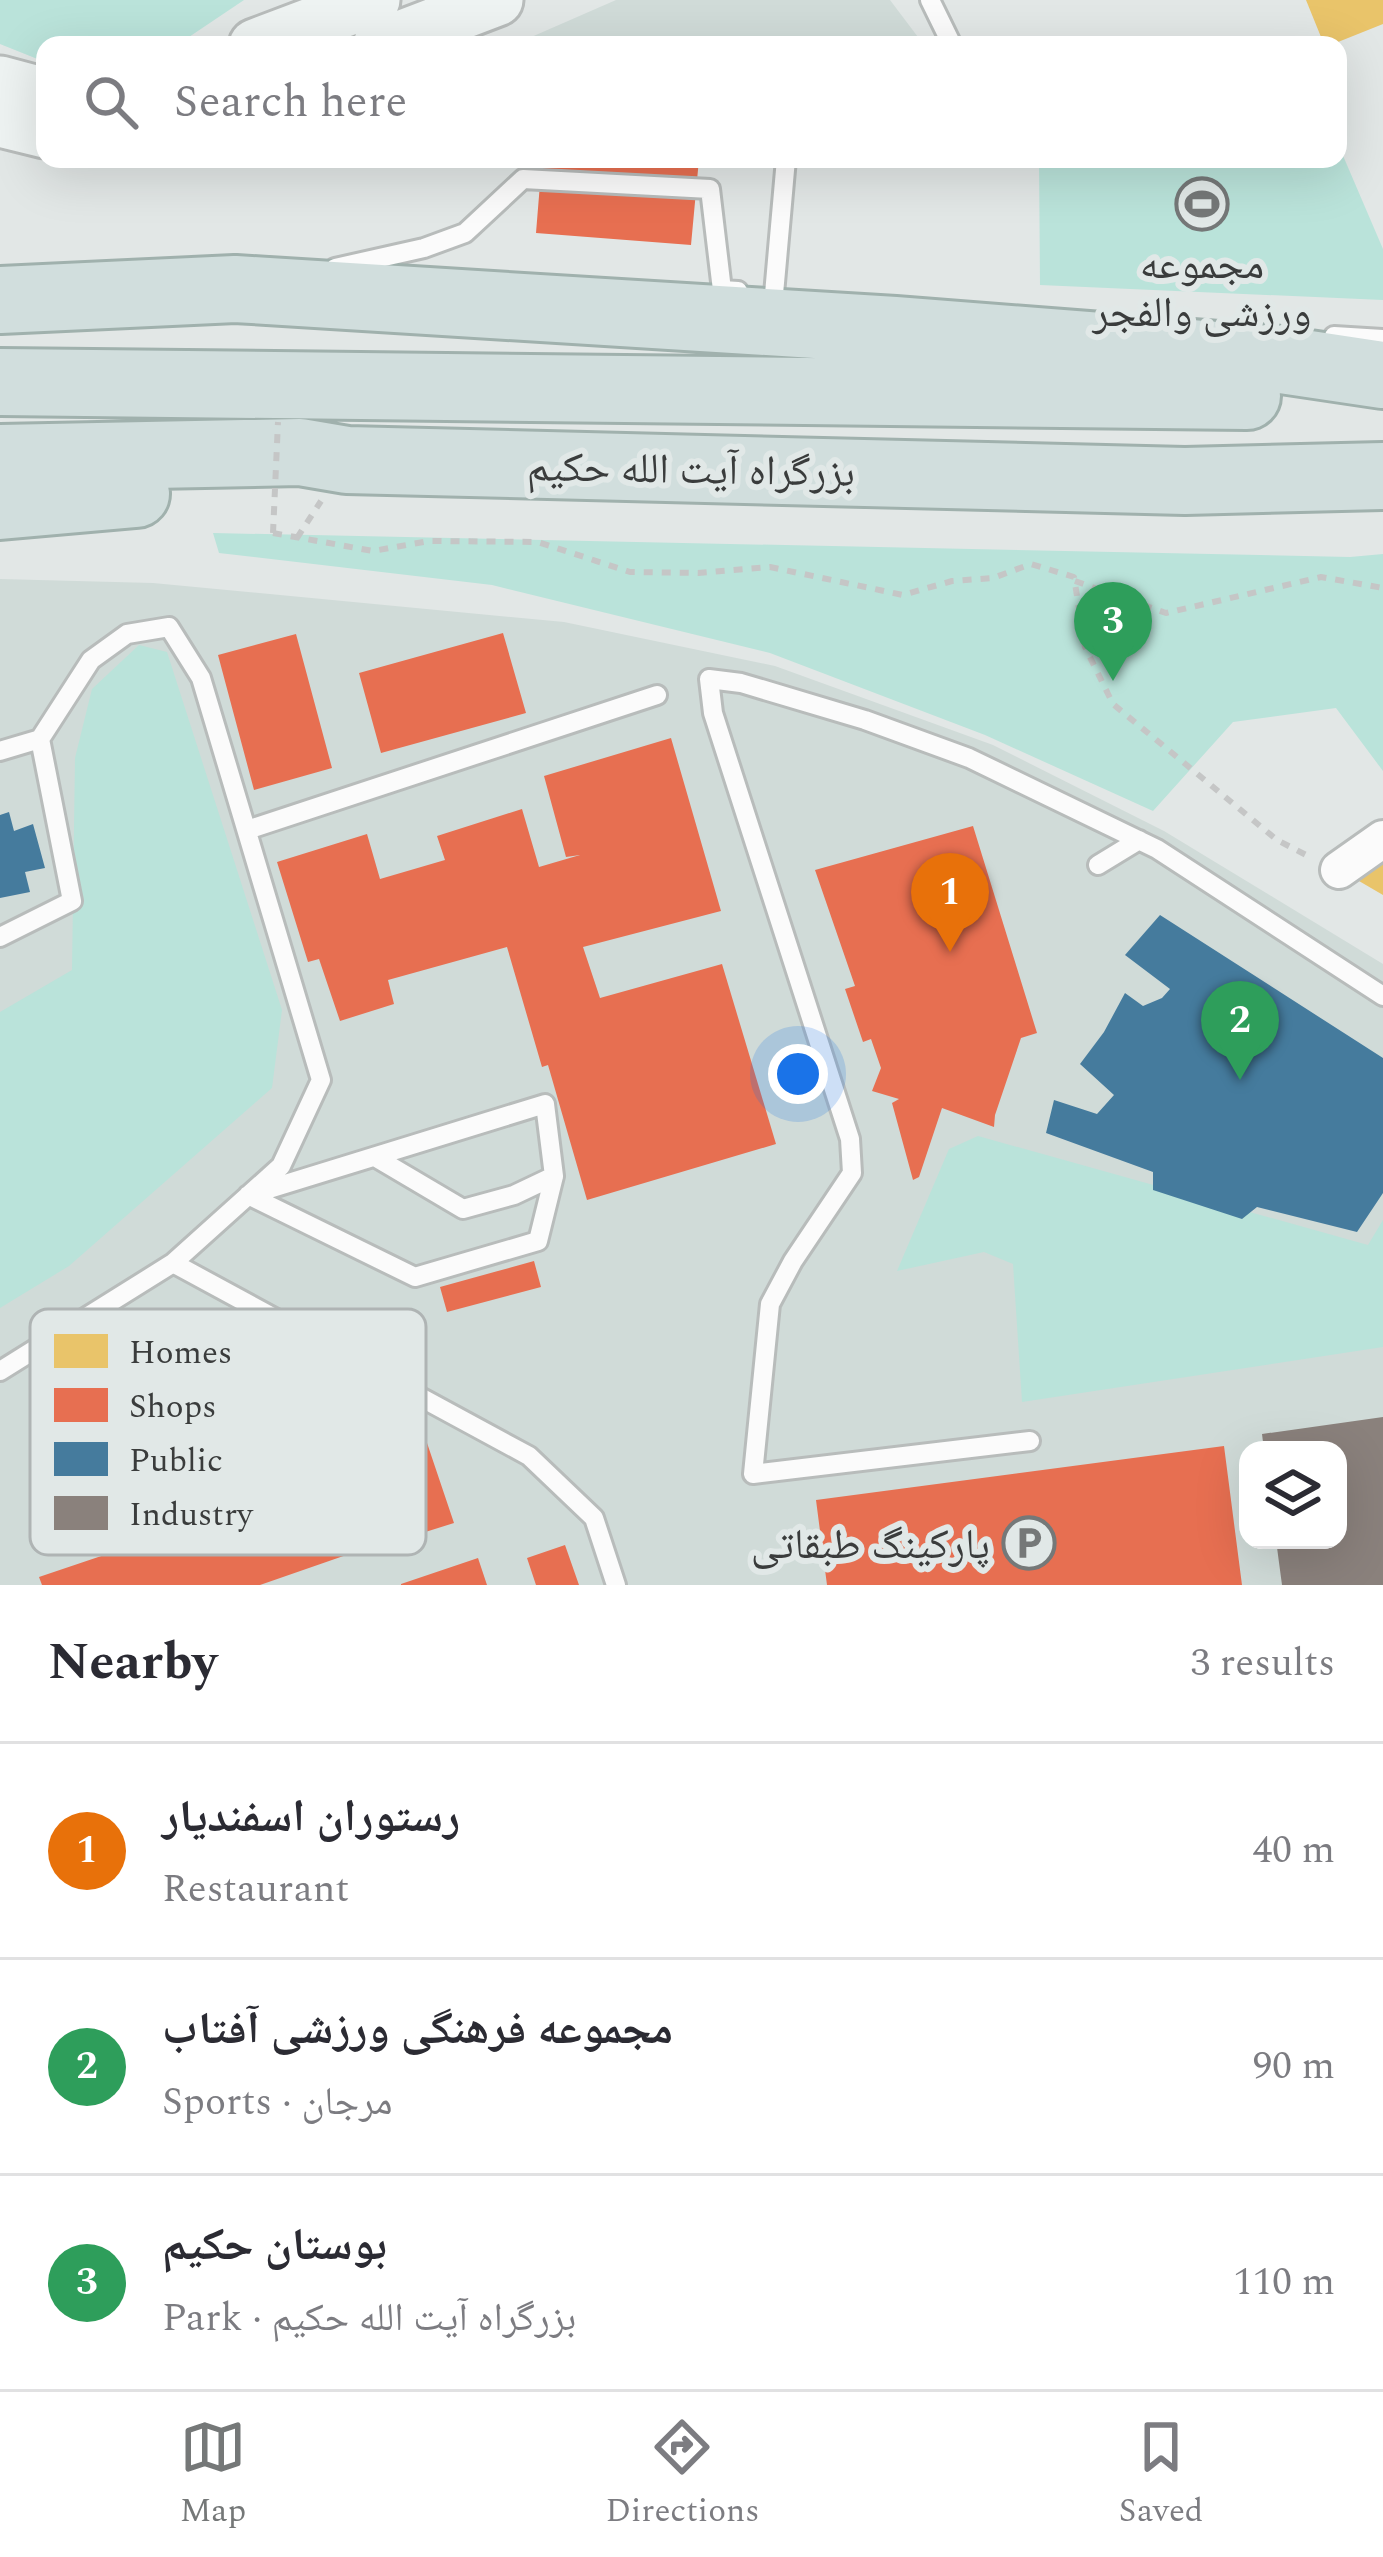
<!DOCTYPE html>
<meta charset="utf-8">
<style>
body{margin:0;font-family:Spectral,"Noto Naskh Arabic",serif;background:#f2f2f3;color:#2b2b33}
.controls{position:absolute;right:36px;bottom:36px;display:grid;overflow:hidden;border-radius:24px;box-shadow:0 12px 48px #0002}
.controls button{width:108px;height:108px;display:grid;place-items:center;padding:0;border:0;border-bottom:3px solid #e1e1e2;background:#fff;color:#2b2b33;font:60px sans-serif}
.you{position:absolute;left:798px;top:1074px;width:42px;height:42px;margin:-30px;border:9px solid #fff;border-radius:50%;background:#1a73e8;box-shadow:0 0 0 18px #1a73e833}
.badge{display:grid;place-items:center;width:78px;height:78px;border-radius:50%;background:#757878;color:#fff;font-size:39px;font-weight:700}
.pin{position:absolute;translate:-50% -99px;filter:drop-shadow(0 3px 6px #0008)}
.pin::after{content:'';position:absolute;top:63px;width:42px;height:36px;background:inherit;clip-path:polygon(0 0,100% 0,50% 100%)}
.list{margin:0;padding:0;list-style:none}
h2{display:flex;justify-content:space-between;align-items:center;height:156px;margin:0;padding:0 48px;font-size:51px}
h2 small{font-size:39px;font-weight:400;color:#7c7c81}
.list li{display:grid;grid-template-columns:78px 1fr auto;gap:36px;align-items:center;box-sizing:border-box;height:216px;padding:0 48px;border-top:3px solid #e1e1e2}
.list b{display:block;font-size:45px;white-space:nowrap}
.list p{margin:0;font-size:39px;white-space:nowrap;color:#7c7c81}
.list em{font-size:39px;font-style:normal;color:#7c7c81}
.icon{flex:none;width:66px;height:66px;fill:none;stroke:currentColor;stroke-width:2;stroke-linecap:round;stroke-linejoin:round}
.map{position:relative;flex:none;width:1383px;height:1585px;overflow:hidden}
.search{position:absolute;background:#fff;box-shadow:0 12px 48px #0002;left:36px;right:36px;top:36px;height:132px;display:flex;align-items:center;gap:30px;box-sizing:border-box;padding:0 42px;border-radius:24px;color:#7c7c81;font-size:45px}
.sheet{height:804px;background:#fff}
nav{display:flex;justify-content:space-around;align-items:center;box-sizing:border-box;height:168px;border-top:3px solid #e1e1e2;background:#fff;font-size:33px;color:#7c7c81}
nav a{display:grid;justify-items:center;gap:6px}
nav .on{color:#757878}
.map>svg:first-child{display:block}
</style>
<div class="map">
<svg width="1383" height="1585" viewBox="0 0 1383 1585">
<rect width="100%" height="100%" fill="#e2e7e6"/>
<path fill="#d0dbd8" fill-rule="evenodd" d="M616,0h274l34,45h-411z
M0,579l153,4 411,39 211,44 218,79 171,86 219,133v621h-1383zM1248,1450h90v90h-90z"/>
<path fill="#bae3da" d="M0,0h244l-61,41 -16,4h-122v17l-45,-18z
M1338,144l45,105v51l-343,-15 -1,-126h299z
M213,533l1137,24 33,-3v217l-47,-63 -103,14 -80,89 -168,-76 -215,-82 -278,-68 -273,-32z
M139,645l28,7 115,358 -10,78 -203,178 -69,42v-296l72,-42 3,-212 17,-69z
M978,1136l390,109 15,-25v127l-361,55 -9,-138 -29,-12 -87,19 52,-122z"/>
<path fill="#e9c46a" d="M1306,0h77v24l-45,18 -17,-5z
M1383,863v32l-24,-14z"/>
<path fill="#e76f51" d="M542,159h157l-8,86 -155,-12z
M503,633l23,80 -145,40 -22,-80z
M296,634l36,134 -78,22 -36,-135z
M671,738l50,173 -138,36 17,51 122,-34 54,180 -189,56 -39,-135 -6,2 -35,-120 -119,33 6,24 -54,17 -21,-62 -11,3 -31,-100 90,-28 13,45 65,-19 -8,-24 85,-27 17,58 41,-12 -14,2 -22,-81z
M973,826l64,207 -16,5 -26,77 -1,12 -52,-19 -23,69 -6,3 -21,-77 7,-4 -27,-8 9,-23 -10,-29 -8,3 -18,-53 10,-3 -40,-116z
M534,1261l7,26 -94,25 -7,-25z
M154,1406l42,122 158,-54 24,70 -118,41h-218l-3,-8 89,-30 -41,-117z
M401,1425l24,12 29,86 -35,11 -39,-100z
M1224,1446l18,139h-415l-11,-85z
M565,1545l14,40h-43l-9,-27z
M478,1558l9,27h-86v-1z"/>
<path fill="#457b9d" d="M9,812l5,19 19,-7 12,44 -20,4 5,20 -30,6v-83z
M1160,915l223,143v135l-26,39 -100,-25 -15,12 -89,-29v-18l-107,-39 8,-33 43,14 17,-19 -34,-31 24,-32 21,-39 18,13 19,-8 8,-9 -45,-34z"/>
<path fill="#8a817c" d="M1383,1417v168h-101l-6,-45h62v-90h-74l-2,-16z"/>
<g fill="none" stroke-linecap="round" stroke-linejoin="round">
<g stroke="#b8bcbb" stroke-width="24">
<path id="lane" d="M930,0l22,45
M335,268l89,-20 41,-15 58,-54 187,10 12,101 16,1
M774,294l12,-135
M1334,336l49,3
M0,751l40,-12 51,-79 36,-26 42,-7 32,51 120,402 -40,86 -108,97 -173,108
M247,830l410,-135
M1098,865l41,-25
M0,937l72,-36 -32,-162
M253,1194l292,-90 9,72 -40,19 -51,14 -88,-52
M248,1195l167,82 123,-36 16,-65
M173,1263l356,193 65,62 22,67
M1030,1441l-277,33 17,-170 23,-43 59,-88 -2,-34 -137,-426 -4,-34 32,4 124,37 104,38 188,91 226,147"/>
</g>
<g stroke="#b8bcbb" stroke-width="42">
<path id="street" d="M1339,870l44,-31"/>
</g>
<g stroke="#b8bcbb" stroke-width="57">
<path id="secondary" d="M255,45l119,-45
M379,45l118,-45
M0,82l45,12
M0,121l45,11"/>
</g>
<g stroke="#a0b1ad" stroke-width="72">
<path id="highway" d="M0,300l235,-11 660,41 387,30 101,15
M0,382l1247,14
M0,458l300,-6 47,8 838,21 198,-5
M0,506l136,-12"/>
</g>
<path stroke="#c5c6c6" stroke-width="6" stroke-dasharray="9 9" stroke-linecap="butt" d="M273,533l100,18 56,-10 109,1 92,30 68,1 72,-6 133,28 49,-14 41,-3 38,-14 43,13 11,70 28,57 164,136 33,17
M297,538l24,-37
M1075,581l91,32 155,-36 62,11"/>
<use href="#lane" stroke="#fbfbfb" stroke-width="18"/>
<use href="#street" stroke="#fbfbfb" stroke-width="36"/>
<use href="#secondary" stroke="#eef3f2" stroke-width="51"/>
<use href="#highway" stroke="#d1dedd" stroke-width="66"/>
<path stroke="#c5c6c6" stroke-width="6" stroke-dasharray="9 9" stroke-linecap="butt" d="M273,533l5,-111"/>
</g>
<defs>
<g id="stadium-ring" transform="scale(2.7)"><circle r="9.5" fill="#e1e8e7" stroke="#757878" stroke-width="1.5"/><path d="M0-5a6.5 5 0 1 0 0 10a6.5 5 0 1 0 0-10ZM-3.5-1.8h7v3.6h-7Z" fill="#757878"/></g>
<g id="parking-ring" transform="scale(2.7)"><circle r="9.5" fill="#e1e8e7" stroke="#757878" stroke-width="1.5"/><path d="M-3.5-5.5H1a3.5 3.5 0 0 1 0 7H-1V5.5H-3.5ZM-1-3.4V-.6H.8a1.4 1.4 0 0 0 0-2.8Z" fill="#757878"/></g>
</defs>
<g fill-rule="evenodd">
<use href="#stadium-ring" x="1202" y="204"/>
<use href="#parking-ring" x="1029" y="1543"/>
</g>
<g text-anchor="middle" stroke-width="12" stroke-linejoin="round" paint-order="stroke">
<g font-size="42" fill="#3a3c3c" stroke="#e1e8e7">
<text x="1202" y="278">مجموعه<tspan x="1202" dy="48">ورزشی والفجر</tspan></text>
<text x="990" y="1558" text-anchor="end">پارکینگ طبقاتی</text>
</g>
<g font-size="42" fill="#3a3c3c" stroke="#e1e8e7">
<text transform="translate(691 468) rotate(1)" y="15">بزرگراه آیت الله حکیم</text>
</g>
</g>
<rect x="30" y="1309" width="396" height="246" rx="18" fill="#e1e8e7" stroke="#afb4b4" stroke-width="3"/>
<rect x="54" y="1334" width="54" height="34" fill="#e9c46a"/>
<rect x="54" y="1388" width="54" height="34" fill="#e76f51"/>
<rect x="54" y="1442" width="54" height="34" fill="#457b9d"/>
<rect x="54" y="1496" width="54" height="34" fill="#8a817c"/>
<g font-size="33" fill="#3a3c3c">
<text x="129" y="1363">Homes</text>
<text x="129" y="1417">Shops</text>
<text x="129" y="1471">Public</text>
<text x="129" y="1525">Industry</text>
</g>
</svg>
<div class="controls">
<button><svg class="icon" aria-label="layers" viewBox="0 0 24 24"><path d="M12 4l9 5-9 5-9-5zM3 14l9 5 9-5"/></svg></button>
</div>
<div class="you"></div>
<div class="pin badge" style="left:950px;top:952px;background:#e8710a">1</div>
<div class="pin badge" style="left:1240px;top:1080px;background:#2e9e5b">2</div>
<div class="pin badge" style="left:1113px;top:681px;background:#2e9e5b">3</div>
<div class="search"><svg class="icon" aria-label="search" viewBox="0 0 24 24"><circle cx="10" cy="10" r="6"/><path d="M15 15l6 6"/></svg>Search here</div>
</div>
<section class="sheet">
<h2>Nearby<small>3 results</small></h2>
<ul class="list">
<li><span class="badge" style="background:#e8710a">1</span><div><b>رستوران اسفندیار</b><p>Restaurant</p></div><em>40 m</em></li>
<li><span class="badge" style="background:#2e9e5b">2</span><div><b>مجموعه فرهنگی ورزشی آفتاب</b><p>Sports · مرجان</p></div><em>90 m</em></li>
<li><span class="badge" style="background:#2e9e5b">3</span><div><b>بوستان حکیم</b><p>Park · بزرگراه آیت الله حکیم</p></div><em>110 m</em></li>
</ul>
</section>
<nav>
<a class="on"><svg class="icon" aria-label="map" viewBox="0 0 24 24"><path d="M3 6l6-2 6 2 6-2v14l-6 2-6-2-6 2zM9 4v14M15 6v14"/></svg>Map</a>
<a><svg class="icon" aria-label="directions" viewBox="0 0 24 24"><path d="M12 3l9 9-9 9-9-9zM9 14v-3h6M13 9l2 2-2 2"/></svg>Directions</a>
<a><svg class="icon" aria-label="saved" viewBox="0 0 24 24"><path d="M7 4h10v16l-5-4-5 4z"/></svg>Saved</a>
</nav>
